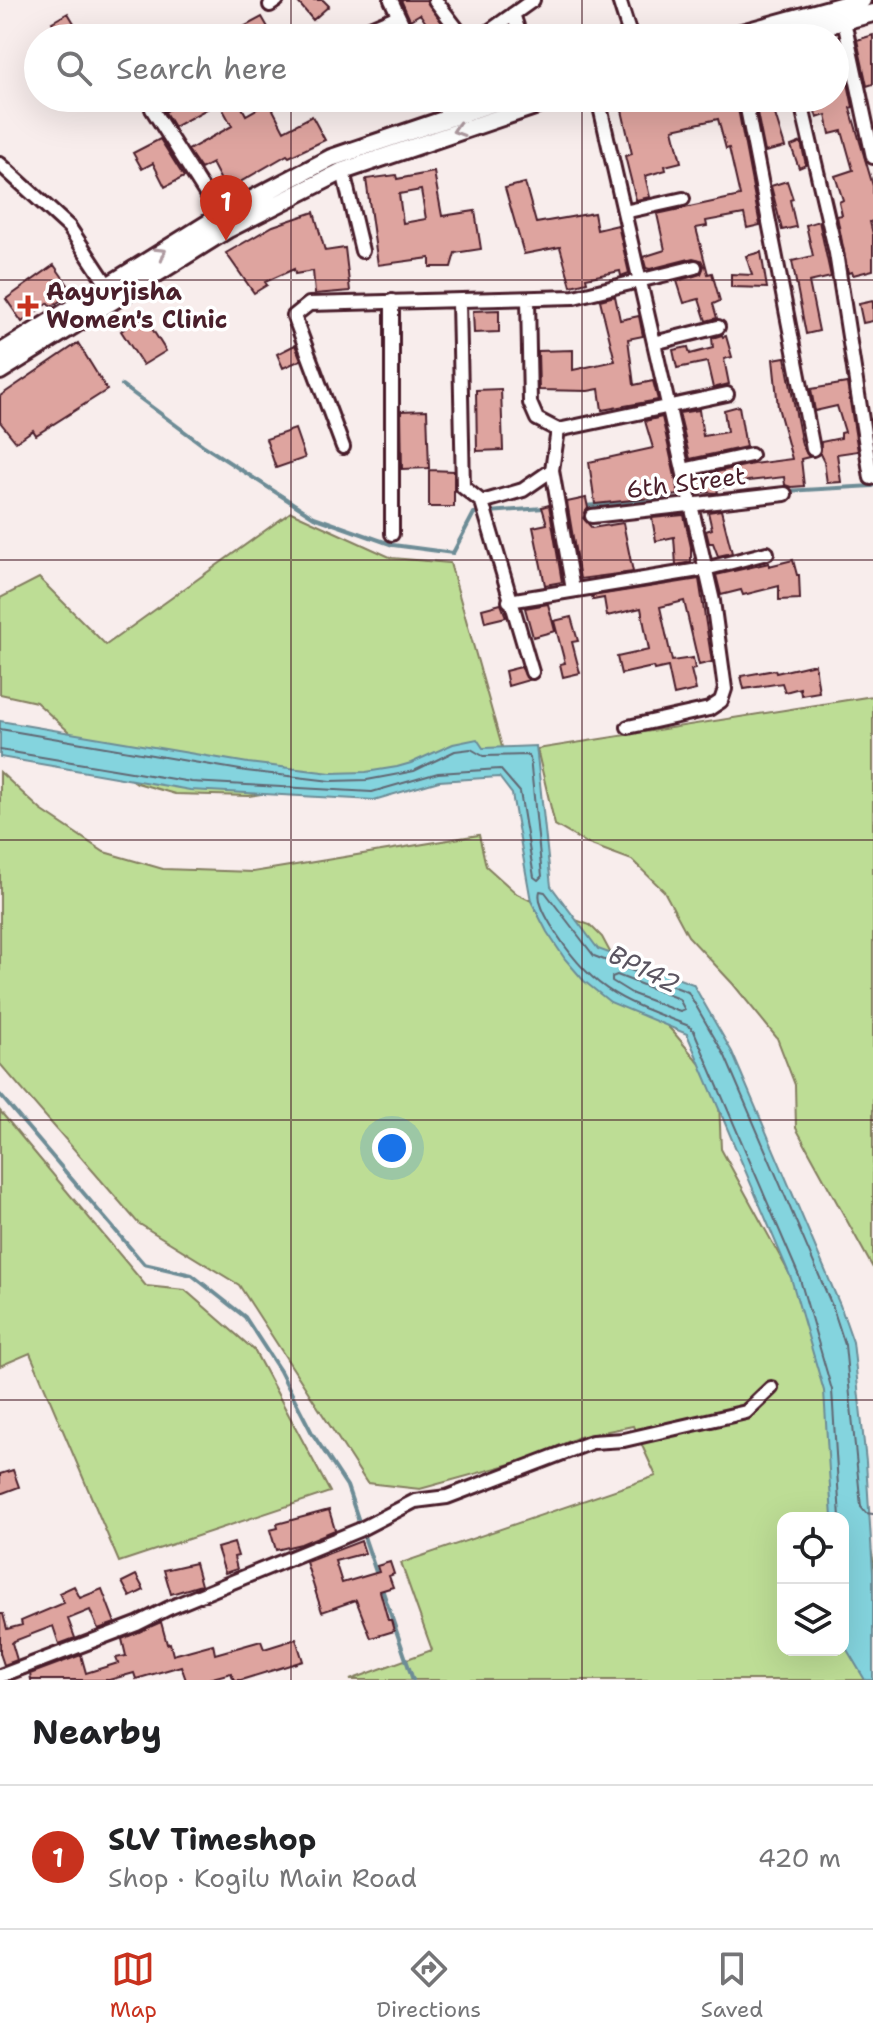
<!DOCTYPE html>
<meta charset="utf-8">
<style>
body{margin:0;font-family:"Shantell Sans",sans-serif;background:#f6f6f6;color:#202124}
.controls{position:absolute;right:24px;bottom:24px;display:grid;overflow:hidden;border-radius:16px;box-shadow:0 8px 32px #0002}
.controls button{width:72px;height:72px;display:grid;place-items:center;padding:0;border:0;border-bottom:2px solid #e0e0e0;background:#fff;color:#202124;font:40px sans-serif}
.you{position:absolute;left:392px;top:1148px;width:28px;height:28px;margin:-20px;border:6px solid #fff;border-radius:50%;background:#1a73e8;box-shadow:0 0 0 12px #1a73e833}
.badge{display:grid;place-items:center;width:52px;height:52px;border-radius:50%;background:#c8321e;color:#fff;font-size:26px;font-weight:700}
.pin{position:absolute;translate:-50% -66px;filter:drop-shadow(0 2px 4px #0008)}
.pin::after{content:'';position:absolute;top:42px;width:28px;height:24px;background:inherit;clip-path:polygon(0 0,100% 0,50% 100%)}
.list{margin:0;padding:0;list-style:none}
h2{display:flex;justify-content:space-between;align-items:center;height:104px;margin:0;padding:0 32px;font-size:34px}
h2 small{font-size:26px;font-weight:400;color:#757577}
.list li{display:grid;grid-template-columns:52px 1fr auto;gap:24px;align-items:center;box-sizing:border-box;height:144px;padding:0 32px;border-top:2px solid #e0e0e0}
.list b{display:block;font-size:30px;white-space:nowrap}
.list p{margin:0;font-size:26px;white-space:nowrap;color:#757577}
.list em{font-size:26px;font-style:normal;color:#757577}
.icon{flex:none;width:44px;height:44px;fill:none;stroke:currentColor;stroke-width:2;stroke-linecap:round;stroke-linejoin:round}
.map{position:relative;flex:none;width:873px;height:1680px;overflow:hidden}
.search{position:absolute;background:#fff;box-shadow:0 8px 32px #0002;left:24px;right:24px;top:24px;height:88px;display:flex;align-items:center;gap:20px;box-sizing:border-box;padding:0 28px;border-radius:44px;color:#757577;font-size:30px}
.sheet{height:248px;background:#fff}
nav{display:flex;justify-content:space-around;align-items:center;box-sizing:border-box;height:112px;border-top:2px solid #e0e0e0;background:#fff;font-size:22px;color:#757577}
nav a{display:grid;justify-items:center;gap:4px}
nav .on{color:#c8321e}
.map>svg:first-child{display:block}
</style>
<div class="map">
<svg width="873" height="1680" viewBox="0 0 873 1680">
<rect width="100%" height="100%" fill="#f8edec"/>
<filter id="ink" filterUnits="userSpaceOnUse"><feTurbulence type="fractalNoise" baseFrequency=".0125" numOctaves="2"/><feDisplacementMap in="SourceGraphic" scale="16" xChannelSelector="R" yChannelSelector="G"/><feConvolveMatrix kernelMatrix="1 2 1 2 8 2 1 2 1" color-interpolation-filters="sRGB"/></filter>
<g filter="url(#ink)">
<path fill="#bddd95" stroke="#847e60" stroke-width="2" fill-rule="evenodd" d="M291,512l101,46 58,5 54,191 -255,42 -74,-2 -38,-11 -48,-33 -53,-48 -36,-8v-96l39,-20 67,67z
M873,696v572l-77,-140 -1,-43 -18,-47 -44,-54 -45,-48 -24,-45 -32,-31 -46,-17 -31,-18 -18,-76z
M0,772l41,38 63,42 59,17 90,3 226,-37 7,31 31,28 39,19 34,12 12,12 24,45 49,52 35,42 9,25 2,48 94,171 58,238v122h-523l82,-30 -31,-87 255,-87 -23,-50 -54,11 -50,22 -109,30 -53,-6 -128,-198 -101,-62 -138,-159zM783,1518h60v132h-60z
M0,1111l146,175 39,4 69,60 76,142 -211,70 -89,-209 -30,13z"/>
<path fill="#84d4de" stroke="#6d8c96" stroke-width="2" d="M0,721l248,42 83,10 35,-1 31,-5 14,-4 42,-19 24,-5 6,9 53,-2 15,140 47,63 95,35 39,68 108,253 13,37 13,120 7,111v107h-8l-22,-37v-125h-11l-8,-127 -33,-113 -104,-244 -77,-32 -26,-21 -19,-22 -18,-27 -16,-31 -19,-107 -13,-17 -60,4 -65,19 -184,-10 -190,-33z"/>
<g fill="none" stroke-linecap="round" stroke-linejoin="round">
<path stroke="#616773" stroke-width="2" d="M0,729l246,42 85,10 36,-1 32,-6 15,-3 41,-20 16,-2 12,7 44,-1 3,3 12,118 -4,4 -4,-3 -14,-85 -20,-23 -62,4 -66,19 -181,-10 -191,-32
M617,975l62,24 6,11 -5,2 -47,-18 -21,-13v-4z
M840,1518l-8,-128 -33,-114 -105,-245 -5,-5c-68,-26 -98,-35 -138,-101 -6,-10 -14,-24 -11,-34l5,1 49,64 94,36 37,64 108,252 12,37 16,162 5,6 7,1"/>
<path stroke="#6d8c96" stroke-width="4" d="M122,385l82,61 110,71 79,28 60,8 21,-40 84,-6
M786,491l87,-5
M583,506l127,-9
M0,1095l144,169 48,11 53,42 35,54 32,62 35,53 31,92
M381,1586l32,94"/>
</g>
<path fill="#dea49f" stroke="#4a1f2b" stroke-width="2" fill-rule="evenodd" d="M296,0h27l6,6 -16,14z
M401,0h25l27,38h-17l-16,-24 -10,6z
M68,13l15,25h-21l-10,-16z
M262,17l7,12 -17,9h-29z
M873,35v49l-6,2 -10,-46z
M840,45l13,62 -3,1 23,78v35l-3,1 3,12v36l-20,5 -1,-3 -4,1 -11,-57 5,-1 -3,-13 4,-2 -8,-24 18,-6 -11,-39 -12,3 -4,-19 -9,3 -6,-20h26l-2,-52z
M188,98h39l-53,29 -9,-15z
M237,98l9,17 23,-13 15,29 28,-15 13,24 -36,17 -2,-2 -61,35 -14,-27 -11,6 -13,-19 44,-24 -11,-20z
M655,98h52l1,4 28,-4 24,127 -13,3 -3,-14 -38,7 1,5 -11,2 12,46 4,-1 8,28 -7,3 4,14 -11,3 -7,-22 -15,4 -7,-22 24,-7 3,-8 -3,-6 -8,-2 -43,11 -4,-1 -3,-11 22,-7 -8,-36 83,-18 -11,-48 -3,1 -8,-30 -45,10 8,33 -16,4 1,4 -21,6 5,21 -14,3 -11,-44 7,-2 -11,-48z
M754,98h16l15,49 -20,5z
M160,139l24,38 -19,10 -12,-24 -11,6 -9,-16z
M801,142l5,23 -7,3 -8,-22z
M434,172l8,44 33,-5 6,38 -26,4 -4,14h-21v-9l-52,7 -12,-86 30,-4 1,4zM421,190l5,29 -23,4 -4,-29z
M787,181l6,18 -3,1 6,27 -14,3 -11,-44z
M525,183l11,40 58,-10 3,17 21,-5 11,48 -8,3 -1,-5 -34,7 1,4 -16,4 -11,-39 -36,7 -19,-66z
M314,212l11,39 20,-3 5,43 -35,3 -2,-23 -18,3 -1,-5 -29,13 2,3 -13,8 -28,-40 47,-27z
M819,221l12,56 -22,5 10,49 -13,3 -14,-73 21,-5 -7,-31z
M761,252l6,36 -36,-1v-13l21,1 -6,-19z
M54,265l19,27 -22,15 -3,-4 -26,19 -16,-23z
M615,296l5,24 19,-4 4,20 -15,3 6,46 19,-4 5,19 -56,10 -3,-21 -11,2 -49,-1 -1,-39 35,-1v20l42,-9 -15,-61z
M873,301v20l-10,2 -4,-19z
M499,310v22l-25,1 -1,-22z
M144,316l22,35 -23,14 -22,-34z
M722,335l1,2 3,-1 6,21 -8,2 5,25 -16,4 -6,-26 -30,6 -4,-18 15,-3 2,7 23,-6 -1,-10z
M78,343l29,47 -71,45 -3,-5 -17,12 -16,-20v-26z
M295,345l6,15 -18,8 -6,-14z
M785,357l17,88 7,12 -8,2 3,27 -13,1 -6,-2 -1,-8 -36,4 -31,8 1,4 -21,-1 -3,-15 59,-13 39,-5 -14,-52 -5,-48z
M847,383l11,68 -21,3 4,28 -14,1 -3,-21 -4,-8 1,-12 20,-4v-5l4,-1 -8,-26 -22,5 -4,-22z
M501,389l2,61 -26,1 -1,-61z
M739,406l7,41 -56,12 -11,-46 20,-3 4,26 24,-4 -3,-22z
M427,410l2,58 -27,1 -1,-58z
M662,417l17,78 -84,9 -6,-42 64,-14 -8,-27z
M295,429l10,29 -29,10 -10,-29z
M429,470l25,1v36h-25z
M586,498l2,10 -5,10 9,10 31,-5 10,49 -53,7 -13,-77z
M549,505l13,77 -17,3 -12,-58 14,-3 -5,-17z
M721,510l11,43 -14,3 -5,-13h-4l-3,-12 6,-2 -4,-17z
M684,515l7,32v15l-15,3 -2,-28 -18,4 -4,-23z
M793,560l4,15h2l1,24 -21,1v-14l-36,9 -2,-5 -20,5 -5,-20 53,-12v3z
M699,579l13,83 -13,3 -15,-64 -24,6 12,54 21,-3 2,11 -4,1 5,20 -22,5 -6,-28 -14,3 -1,-3 -32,7 -4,-17 32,-7 -8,-42 -34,8 -3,-18 -11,2 -1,-4z
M501,604l5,13 -21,5 -3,-13z
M548,604l7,27 -22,6 -8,-29z
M571,617l7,24 -6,1 8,31 -17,4 -3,-13 5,-1 -11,-42z
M815,664l4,28 -18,3 -1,-7 -15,4 -3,-9 -38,6 -3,-13 34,-6 1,3z
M521,667l8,13 -21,6 -3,-15z
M13,1470l6,17 -19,7v-20z
M329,1510l6,20 -34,14 -25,6 -6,-20 8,-2 -1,-4z
M361,1541l4,12 -30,8 7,22 37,-11 -2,-6 13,-4 4,12 -5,2 4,11 -13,4 8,29h3l3,11 -23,7 -15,-38 -34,12 -16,-50z
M234,1543l4,13 -4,1 3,12 -12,4 -8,-25z
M195,1563l6,22 -30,9 -7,-24z
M136,1575l8,15 -14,7 -8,-15z
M74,1586l6,12 22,-9 13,34 -17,6 -8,-19 -22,9 7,19 -16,6 -6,-18 -39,15 -2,2 5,17 -13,5 -4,-12v-39h3l4,15 15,-4 -1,-4 43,-18 -5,-10z
M161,1622l6,22 3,-1 3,12 40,-11 2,10 46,-13 3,8 32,-10 7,22 -62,19h-7l-3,-7 -26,7h-19l-5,-14 -45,13 -2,-6 -25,7h-78l-1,-6 51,-19 5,18 32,-10 -2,-5 10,-2 -4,-17z"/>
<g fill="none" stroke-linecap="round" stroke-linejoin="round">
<g stroke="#4a1f2b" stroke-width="18">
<path id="street" d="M391,0l18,38
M435,0l29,38
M619,0l12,38
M270,5l7,-5
M513,14l8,24
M844,21l29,136
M347,38l51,-22
M480,38l53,-38
M171,98l-19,11 68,107
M439,98l10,19
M598,98l115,503 12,88 -4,12 -12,8 -81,18
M745,98l68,351
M800,98l36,155 35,225
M0,164l69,63 39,59
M343,171l19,80
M624,212l59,-13
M528,299l2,104 7,16 21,11 -6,40 21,120
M459,302l4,185 19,15 50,170
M654,343l64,-16
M558,430l169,-36
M343,447l-49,-131 15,-12 265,-7 121,-30
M683,470l68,-15
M482,502l41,-12 29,-20
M592,516l193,-22
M392,534v-233
M509,601l196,-32 62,-16
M0,1676l137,-52 32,-16 190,-78 56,-29 32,-4 145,-55 32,-2 122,-28 25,-24"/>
</g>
<g stroke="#4a1f2b" stroke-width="22">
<path id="secondary" d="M723,38l139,-38
M781,38l92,-25
M0,353l220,-137 111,-58 177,-60
M0,371l228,-142 115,-58 215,-73"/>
</g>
<use href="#street" stroke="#fff" stroke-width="12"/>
<use href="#secondary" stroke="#fff" stroke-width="16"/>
</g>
<defs><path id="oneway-chevron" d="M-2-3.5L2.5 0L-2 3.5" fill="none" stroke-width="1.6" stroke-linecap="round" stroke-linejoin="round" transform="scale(2)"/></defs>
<g stroke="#ae9aa0">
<use href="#oneway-chevron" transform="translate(458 130) rotate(162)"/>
<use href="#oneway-chevron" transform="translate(161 253) rotate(-32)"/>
</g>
</g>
<path fill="none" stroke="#4a1f2b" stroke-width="2" stroke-opacity="0.55" d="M291,0v38M582,0v38M291,98v1582M582,98v1582M0,280h873M0,560h873M0,840h873M0,1120h873M0,1400h873"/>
<path fill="#c8321e" stroke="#fff" stroke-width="3" d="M24 294h8v8h8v8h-8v8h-8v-8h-8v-8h8z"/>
<g text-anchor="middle" stroke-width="7" stroke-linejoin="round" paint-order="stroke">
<g font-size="24" font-weight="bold" fill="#4a1f2b" stroke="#fff" text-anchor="start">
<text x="46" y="300">Aayurjisha<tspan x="46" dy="28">Women's Clinic</tspan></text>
</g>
<g font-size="24" fill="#4a1f2b" stroke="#fff">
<text transform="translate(686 483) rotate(-7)" y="8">6th Street</text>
</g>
<g font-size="26" font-style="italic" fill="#5b5561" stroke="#fff">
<text transform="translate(644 969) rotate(26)" y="9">BP142</text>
</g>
</g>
</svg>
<div class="controls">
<button><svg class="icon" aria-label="locate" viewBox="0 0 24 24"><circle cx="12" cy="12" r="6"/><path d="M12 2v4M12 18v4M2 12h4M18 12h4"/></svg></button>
<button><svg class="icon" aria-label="layers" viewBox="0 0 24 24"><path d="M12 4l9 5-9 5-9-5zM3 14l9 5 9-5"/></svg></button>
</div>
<div class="you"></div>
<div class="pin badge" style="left:226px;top:241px">1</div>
<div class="search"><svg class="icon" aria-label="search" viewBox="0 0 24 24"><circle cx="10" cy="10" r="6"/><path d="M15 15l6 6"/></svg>Search here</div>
</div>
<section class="sheet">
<h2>Nearby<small></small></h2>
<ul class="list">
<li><span class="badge">1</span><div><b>SLV Timeshop</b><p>Shop · Kogilu Main Road</p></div><em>420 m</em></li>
</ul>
</section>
<nav>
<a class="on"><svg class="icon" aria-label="map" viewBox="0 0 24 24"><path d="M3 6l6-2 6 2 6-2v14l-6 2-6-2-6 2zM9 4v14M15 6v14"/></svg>Map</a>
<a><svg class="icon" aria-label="directions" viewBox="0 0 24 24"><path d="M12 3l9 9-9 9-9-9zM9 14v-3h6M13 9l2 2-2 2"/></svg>Directions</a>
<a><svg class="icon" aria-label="saved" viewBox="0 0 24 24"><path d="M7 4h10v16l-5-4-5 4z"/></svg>Saved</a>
</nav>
